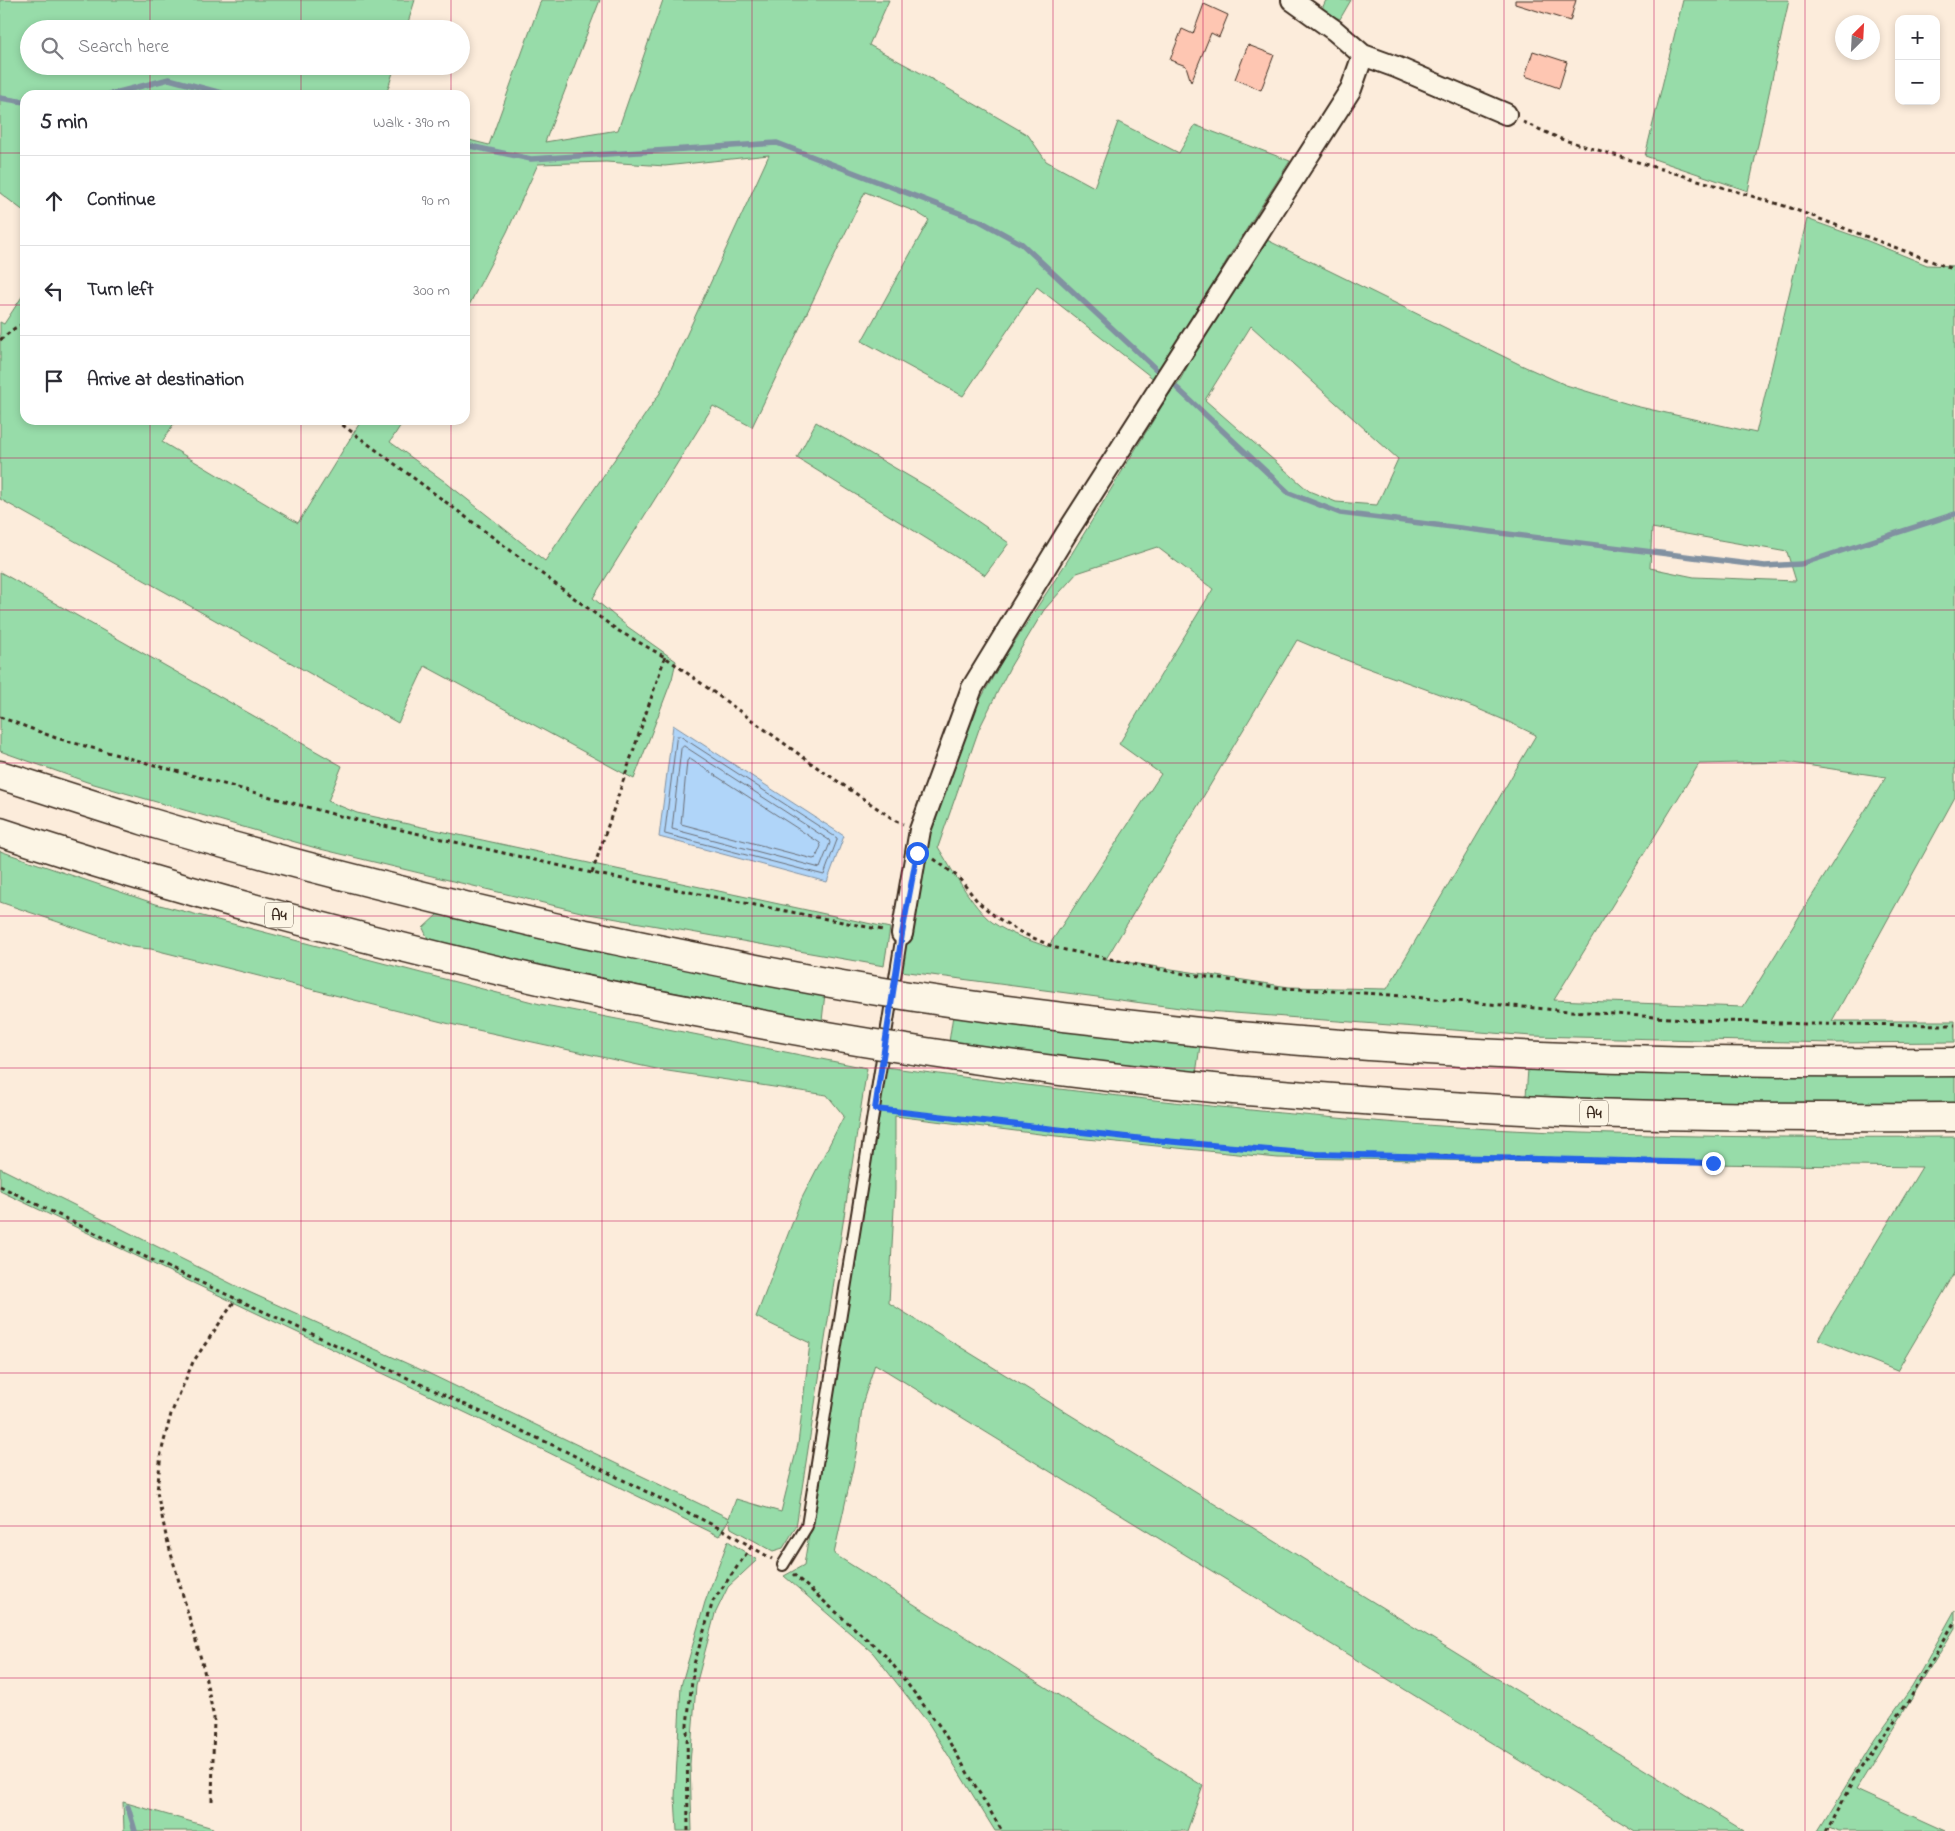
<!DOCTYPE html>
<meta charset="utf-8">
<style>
body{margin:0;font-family:"Indie Flower",sans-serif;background:#f7f7f7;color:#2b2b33}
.controls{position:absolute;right:15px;top:15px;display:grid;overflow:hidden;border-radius:10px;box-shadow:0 2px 8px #0003}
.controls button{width:45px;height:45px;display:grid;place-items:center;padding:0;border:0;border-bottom:1px solid #e1e1e2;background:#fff;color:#2b2b33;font:25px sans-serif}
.compass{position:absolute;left:1835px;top:15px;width:45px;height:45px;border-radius:50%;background:#fff;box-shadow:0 2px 8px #0003;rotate:24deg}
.stop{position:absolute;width:15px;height:15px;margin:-11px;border:4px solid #2563eb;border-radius:50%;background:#fff}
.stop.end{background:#2563eb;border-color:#fff;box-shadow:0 1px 5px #0008}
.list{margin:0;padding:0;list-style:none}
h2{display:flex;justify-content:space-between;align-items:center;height:65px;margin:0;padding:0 20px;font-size:21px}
h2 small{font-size:16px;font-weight:400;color:#7c7c81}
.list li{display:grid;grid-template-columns:32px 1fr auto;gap:15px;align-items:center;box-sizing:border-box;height:90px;padding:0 20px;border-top:1px solid #e1e1e2}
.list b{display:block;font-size:19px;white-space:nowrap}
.list em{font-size:16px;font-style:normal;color:#7c7c81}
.icon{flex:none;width:28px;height:28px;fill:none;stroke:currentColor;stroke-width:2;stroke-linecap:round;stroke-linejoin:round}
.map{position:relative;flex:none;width:1955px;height:1831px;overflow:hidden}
.search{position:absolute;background:#fff;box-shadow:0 2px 8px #0003;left:20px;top:20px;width:450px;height:55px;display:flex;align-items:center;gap:12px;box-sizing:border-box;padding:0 18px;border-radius:28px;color:#7c7c81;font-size:19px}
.panel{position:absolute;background:#fff;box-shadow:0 2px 8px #0003;left:20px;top:90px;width:450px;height:335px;border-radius:15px}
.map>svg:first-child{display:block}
</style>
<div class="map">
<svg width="1955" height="1831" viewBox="0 0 1955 1831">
<rect width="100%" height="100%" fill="#fcecdb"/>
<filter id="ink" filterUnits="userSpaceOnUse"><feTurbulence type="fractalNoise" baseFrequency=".02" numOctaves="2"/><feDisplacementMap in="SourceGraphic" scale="10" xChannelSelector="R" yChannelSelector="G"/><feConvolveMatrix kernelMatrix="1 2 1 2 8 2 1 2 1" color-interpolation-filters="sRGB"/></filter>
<g filter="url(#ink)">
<path fill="#97dca9" stroke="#698364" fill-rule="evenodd" d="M0,0h415l-9,29h-377v37h366l-9,29h-361v117l-25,-19z
M541,0h59l-55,142 73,-12 45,-130h226l-20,45 59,32 100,58 18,26 48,26 24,-65 61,31 16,-28 95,36 -62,97 -51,88 -22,34 -118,-93 -74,109 -101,-55 67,-121 -13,-8 -51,-20 -113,235 -39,-21 -120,192 35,29 48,34 -4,18 -38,100 -209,-113 -27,57 -398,-224v-177l4,2 21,-32v128h151l-14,22 136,81 63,-102 -1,-1h44l-14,22 54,39 101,80 115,-168 109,-238 -104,11 -59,-4 -68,2 -31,68 -42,81v-174l24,6z
M1326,0h25l-11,19 -19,-8z
M1683,0h106l-41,191 -103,-35z
M1807,219l56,20 64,26 28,1v531l-123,224h123v21l-121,1 -302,-7 -337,-26 -294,-39 26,-141 48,-121 27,-48 64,-98 102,-167 12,-16 41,-75 46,-65 254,125 45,20 69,21 121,27zM1251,326l147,133 -21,46 -41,-3 -27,-11 -104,-91zM1652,528l135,24 9,29 -102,-4 -44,-9zM1157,547l56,42 -94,155 42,30 -113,173c-19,-7 -39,-13 -56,-25 -19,-14 -41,-54 -54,-75l41,-118 31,-62 34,-57 33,-37zM1297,640c79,35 162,56 239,95l-149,254 -98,-2 -183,-28zM1786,762l100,15 -143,230 -189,-7 145,-236z
M816,422l115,67 78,54 -24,32 -188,-117z
M0,572l342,194 -14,35 29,12 533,115 -6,38 -295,-52 -273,-66 -229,-66 -87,-31z
M0,851l156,53 384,100 327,64 -71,459 -13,21 -10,3 -42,-23 -2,-9 -10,17 -194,-95 -525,-250v-23l240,120 188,85 301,145 7,-19 45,13 17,-68 12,-101 -54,-26 46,-119 42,-82 -17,-21 -166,-25 -211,-46 -299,-75 -20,-2 -131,-45z
M438,914l387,79 -3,28 -191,-37 -202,-43 -6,-13z
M953,1015l247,31 -4,28 -247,-32z
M885,1067c175,23 350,44 526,57 181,13 363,14 544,13v136l-58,98 -79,-32 104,-172 -644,-9 -222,-22 -161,-20v74l-6,113 855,528h-109l-760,-467 -12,37 -7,53 -22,100 369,232 -16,45h-192l-66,-107 -56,-71 -89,-77 20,-11z
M1528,1069l427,4v31l-164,1 -265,-9z
M728,1541l29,19 -29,27 -13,27 -19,71 -6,79 2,67h-15l-2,-34 6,-111 24,-84z
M1955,1610v18l-99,162 90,41h-108l-9,-4 -1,4h-10l57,-92 37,-52z
M123,1802l90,26v3h-89z"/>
<path fill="#b0d5f9" stroke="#8191a1" d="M673,725l171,111 -17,46 -168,-45z"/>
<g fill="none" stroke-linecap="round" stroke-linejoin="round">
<path stroke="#6a6e76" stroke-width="1" d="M677,736h3l157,102v2l-13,35 -159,-41z
M684,746l145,94 1,3 -10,25 -148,-39 9,-80z
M690,759l130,84 1,3 -5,12 -3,1 -132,-35 6,-63z"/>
<path stroke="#8191a1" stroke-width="5.5" d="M107,95l62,-16 60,16
M0,98l25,4
M465,145l66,14 246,-16 203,78 42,23 137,128
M1177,388l112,105 51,20 425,53 36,-2 154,-50
M128,1807l7,24"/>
</g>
<path fill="#fec6b2" stroke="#3b2a1e" d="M1515,0h61l-6,21 -55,-17z
M1204,4l24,11 -9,22 -8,-4 -20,49 -5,-16 -16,-6 12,-31 11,5z
M1248,45l26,10 -13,35 -26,-11z
M1533,51l34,11 -8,26 -34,-12z"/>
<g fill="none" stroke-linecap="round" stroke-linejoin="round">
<g stroke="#3b2a1e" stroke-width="14">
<path id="lane" d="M783,1565l24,-39 95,-592"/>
</g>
<g stroke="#3b2a1e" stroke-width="24">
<path id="street" d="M1363,55l33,12 110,47
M902,934l18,-104 52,-142 94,-154 285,-445 12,-34 -29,-25 -42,-30"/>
</g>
<g stroke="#3b2a1e" stroke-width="31">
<path id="highway" d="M0,775c48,15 96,31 145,46 140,42 283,77 426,110
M0,832c184,61 372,110 561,153
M1239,1036c86,7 173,14 260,18 152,8 304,9 456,8
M1234,1090c109,9 218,17 328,22 131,5 262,6 393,5"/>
</g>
<path stroke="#3b2a1e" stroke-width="3" stroke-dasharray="4 4" stroke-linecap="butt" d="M1523,122l38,17 227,68 167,63
M0,340l15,-12 10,-5
M336,420l281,210 48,27 153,111 78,53 7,3
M0,717l56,21 284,78 252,57 291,57
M934,859l24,18 20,25 18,15 24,15 36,16 117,24 109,16 97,6 178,16 141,10 109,4 148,1
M592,873l73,-216
M886,1110l267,30 162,14 398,9
M0,1186l111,55 448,207 166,83 47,28
M793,1574l94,83 54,71 61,103
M212,1801l2,-83 -11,-52 -37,-130 -9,-44 4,-39 10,-39 22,-52 43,-63
M688,1831l-1,-106 7,-61 19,-63 38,-54
M1826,1831l32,-59 50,-70 47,-81"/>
<use href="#lane" stroke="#fcf5e5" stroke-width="10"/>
<use href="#street" stroke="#fcf5e5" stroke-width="20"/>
<use href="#highway" stroke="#fcf5e5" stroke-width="28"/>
<g stroke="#3b2a1e" stroke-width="31" stroke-linecap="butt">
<path id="highway-bridge" d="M571,931c106,22 212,45 319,62 116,19 232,31 349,43
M561,985c163,34 327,64 492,85 60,8 120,14 181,20"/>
</g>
<use href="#highway-bridge" stroke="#fcf5e5" stroke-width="28"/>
</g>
</g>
<g fill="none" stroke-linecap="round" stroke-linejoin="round" filter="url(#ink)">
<path stroke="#2563eb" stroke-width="6" d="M917,853l-15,81 -27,175 278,31 162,14 398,9"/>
</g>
<path fill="none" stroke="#c2185b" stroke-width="1" stroke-opacity="0.55" d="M150,0v29M301,0v29M451,0v29M602,0v1831M752,0v1831M902,0v1831M1053,0v1831M1203,0v1831M1353,0v1831M1504,0v1831M1654,0v1831M1805,0v1831M150,66v29M301,66v29M451,66v29M0,153h25M465,153h1490M0,305h25M465,305h1490M150,420v1411M301,420v1411M451,420v1411M0,458h1955M0,610h1955M0,763h1955M0,916h1955M0,1068h1955M0,1221h1955M0,1373h1955M0,1526h1955M0,1678h1955"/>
<g text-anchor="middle" stroke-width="4" stroke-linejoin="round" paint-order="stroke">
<g fill="#fcf5e5" stroke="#75675a" stroke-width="1">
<rect x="265" y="902.5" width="28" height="25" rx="4"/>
<rect x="1580" y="1100.5" width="28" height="25" rx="4"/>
</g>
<g font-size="15" font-weight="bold" fill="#3b2a1e">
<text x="279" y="920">A4</text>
<text x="1594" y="1118">A4</text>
</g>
</g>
</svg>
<div class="controls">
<button>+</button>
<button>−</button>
</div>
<svg class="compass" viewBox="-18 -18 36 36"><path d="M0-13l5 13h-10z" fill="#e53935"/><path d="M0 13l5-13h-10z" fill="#7c7c81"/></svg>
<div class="stop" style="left:917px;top:853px"></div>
<div class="stop end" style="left:1713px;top:1163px"></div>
<div class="search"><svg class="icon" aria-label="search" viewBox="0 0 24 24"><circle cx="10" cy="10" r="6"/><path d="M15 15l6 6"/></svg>Search here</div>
<section class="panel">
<h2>5 min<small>Walk · 390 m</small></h2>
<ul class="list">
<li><svg class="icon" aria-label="ahead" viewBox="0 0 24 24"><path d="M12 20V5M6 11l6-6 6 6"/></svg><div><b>Continue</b></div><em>90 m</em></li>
<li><svg class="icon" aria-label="left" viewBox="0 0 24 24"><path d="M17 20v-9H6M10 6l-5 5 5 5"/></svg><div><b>Turn left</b></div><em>300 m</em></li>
<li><svg class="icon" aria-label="arrive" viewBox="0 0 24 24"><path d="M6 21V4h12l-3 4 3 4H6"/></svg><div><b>Arrive at destination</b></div></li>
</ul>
</section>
</div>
